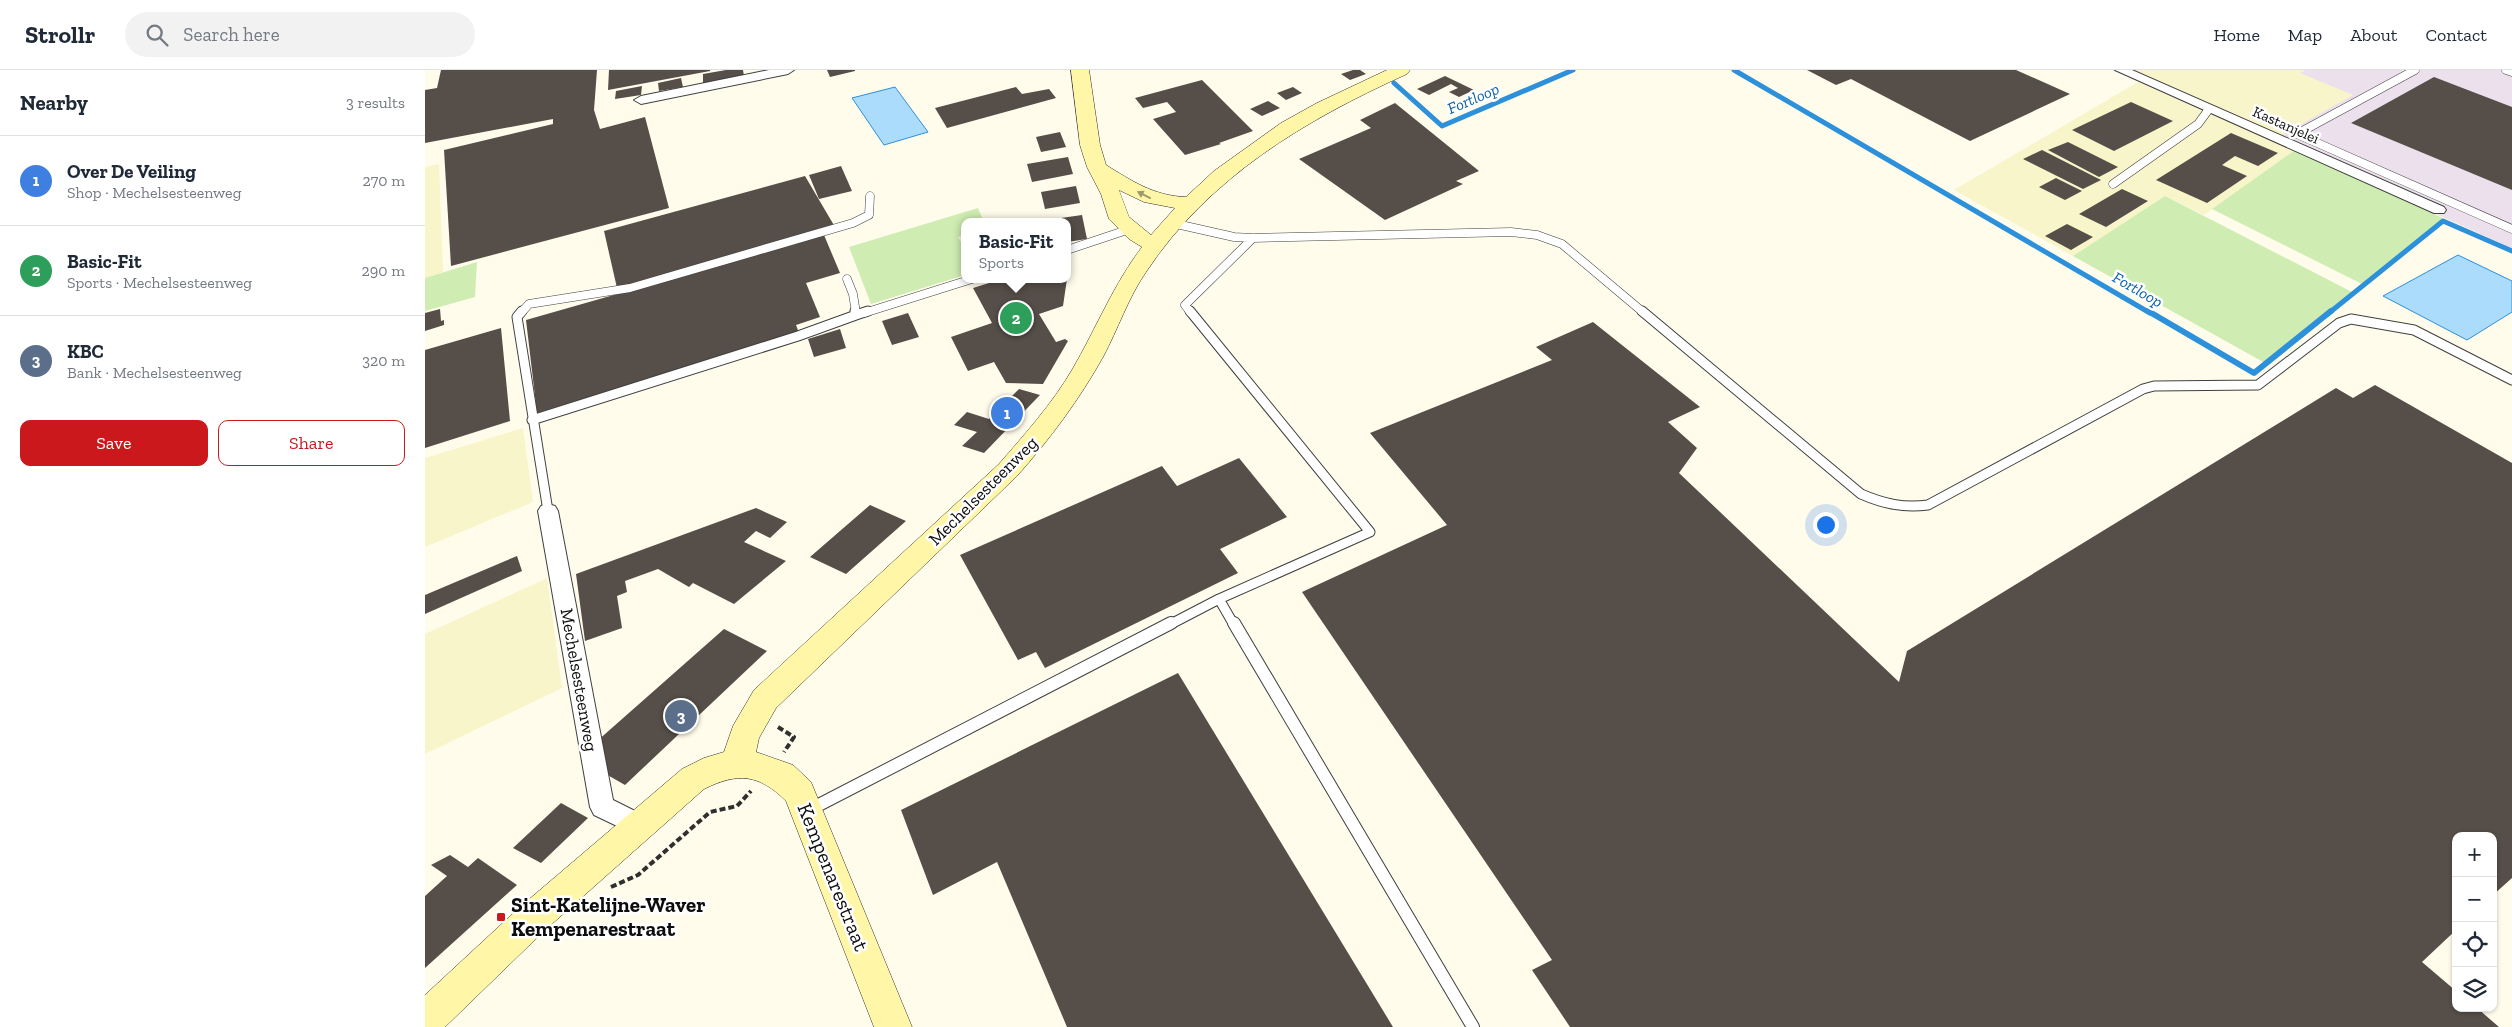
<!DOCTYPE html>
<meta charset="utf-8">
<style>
body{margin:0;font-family:"Zilla Slab",serif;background:#f2f2f3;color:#1f2937}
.controls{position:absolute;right:15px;bottom:15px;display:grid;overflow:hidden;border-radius:10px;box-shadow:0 1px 4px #0004}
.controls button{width:45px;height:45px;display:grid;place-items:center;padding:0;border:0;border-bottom:1px solid #e0e1e3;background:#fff;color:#1f2937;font:25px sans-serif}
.you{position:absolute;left:1400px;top:454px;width:18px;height:18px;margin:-12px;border:4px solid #fff;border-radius:50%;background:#1a73e8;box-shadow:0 0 0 8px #1a73e833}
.badge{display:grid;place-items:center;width:32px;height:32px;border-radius:50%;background:#ca181c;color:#fff;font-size:16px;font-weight:700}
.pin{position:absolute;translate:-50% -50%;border:2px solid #fff;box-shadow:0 1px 5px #0006}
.popup{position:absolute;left:536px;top:148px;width:110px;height:65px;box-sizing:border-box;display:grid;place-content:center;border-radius:10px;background:#fff;filter:drop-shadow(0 1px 4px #0005);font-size:16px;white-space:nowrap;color:#747a83}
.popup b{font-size:19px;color:#1f2937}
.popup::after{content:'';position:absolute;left:50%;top:100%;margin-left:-10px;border:10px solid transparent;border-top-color:#fff}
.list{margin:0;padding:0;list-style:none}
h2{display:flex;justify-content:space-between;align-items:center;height:65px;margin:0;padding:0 20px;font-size:21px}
h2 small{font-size:16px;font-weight:400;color:#747a83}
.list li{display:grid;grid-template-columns:32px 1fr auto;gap:15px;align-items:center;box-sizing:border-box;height:90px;padding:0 20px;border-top:1px solid #e0e1e3}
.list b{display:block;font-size:19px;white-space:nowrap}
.list p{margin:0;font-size:16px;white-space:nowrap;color:#747a83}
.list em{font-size:16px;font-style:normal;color:#747a83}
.actions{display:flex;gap:10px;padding:15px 20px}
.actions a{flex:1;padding:11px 0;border:1px solid #ca181c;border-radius:10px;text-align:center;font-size:18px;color:#ca181c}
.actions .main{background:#ca181c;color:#fff}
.icon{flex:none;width:28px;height:28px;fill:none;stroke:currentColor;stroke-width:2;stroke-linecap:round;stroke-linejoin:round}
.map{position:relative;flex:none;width:2087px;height:957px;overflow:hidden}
header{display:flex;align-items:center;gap:30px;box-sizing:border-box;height:70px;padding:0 25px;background:#fff;border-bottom:1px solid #e0e1e3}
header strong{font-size:24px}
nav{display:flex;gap:28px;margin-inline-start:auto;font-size:18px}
.search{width:350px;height:45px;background:#f2f2f3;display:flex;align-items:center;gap:12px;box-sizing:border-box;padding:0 18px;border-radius:28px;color:#747a83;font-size:19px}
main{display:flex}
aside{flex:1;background:#fff}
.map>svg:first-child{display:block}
</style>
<header>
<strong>Strollr</strong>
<div class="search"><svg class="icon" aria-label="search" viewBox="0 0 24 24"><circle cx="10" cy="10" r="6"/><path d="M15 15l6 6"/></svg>Search here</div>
<nav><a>Home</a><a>Map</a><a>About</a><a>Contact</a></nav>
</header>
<main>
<aside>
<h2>Nearby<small>3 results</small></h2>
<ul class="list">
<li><span class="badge" style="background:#3f7fe0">1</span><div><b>Over De Veiling</b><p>Shop · Mechelsesteenweg</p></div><em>270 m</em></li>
<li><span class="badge" style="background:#2e9e5b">2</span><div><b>Basic-Fit</b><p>Sports · Mechelsesteenweg</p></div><em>290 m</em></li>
<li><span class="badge" style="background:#5c6f8a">3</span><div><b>KBC</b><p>Bank · Mechelsesteenweg</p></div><em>320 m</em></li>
</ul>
<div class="actions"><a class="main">Save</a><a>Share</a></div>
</aside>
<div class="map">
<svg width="2087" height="957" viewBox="0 0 2087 957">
<rect width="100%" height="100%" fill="#fffcec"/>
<path fill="#ece0ed" d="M1688,0h399v178z"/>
<path fill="#f8f5ca" d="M1704,0h177l-6,3 53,22 -73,41z
M1713,12l157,68 -91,65 -39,-19 -92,60 -119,-66z
M14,94l4,108 -18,6v-111z
M98,358l10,74 -108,45v-89z
M122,508l15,110 -137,66v-120z"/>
<path fill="#cfedb2" d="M1870,80l152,70 -83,65 -152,-76z
M1740,126l189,97 -89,70 -192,-107z
M553,138l6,14h-19v13l-7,2 7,12v26l-94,29 -22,-57z
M52,192l-2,35 -50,14v-33z"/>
<path fill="#acdcfc" stroke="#2c90da" d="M470,17l33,45 -44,13 -32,-47z
M2033,185l54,26v31l-45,28 -84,-44z"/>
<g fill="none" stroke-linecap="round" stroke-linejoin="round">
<path stroke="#2c90da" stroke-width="5" d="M1309,0l416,243
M969,13l48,43 131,-56
M1904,243l114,-92 69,30"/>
<path stroke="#2c90da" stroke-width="6" d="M1723,241l106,62 77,-62"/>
</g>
<path fill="#564e48" d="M16,0h156l-3,40 6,19 45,-12 24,91 -218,58 -7,-116 109,-26v-5l-128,24v-53l12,-2z
M184,0h101v1l-102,19z
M301,0h17l1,6 -41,8v-10z
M402,0h28v1l-25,6z
M928,0h7l6,4 -16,6 -9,-6z
M1382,0h209l54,24 -100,47 -119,-62 -15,6z
M1020,6l29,14 -15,7 -10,-5 9,-4 -7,-4 -22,11 -12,-6z
M2009,7l78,30v83l-161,-67z
M256,8l2,9 -24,4 -1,-8z
M777,10l51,51 -34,12 2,1 -36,11 -32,-36 23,-7 -9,-10 -24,6 -8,-10z
M217,16l-1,9 -26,4 1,-8z
M591,17l6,7 27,-5 7,9 -109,30 -12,-20z
M868,17l9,6 -16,7 -9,-7z
M843,31l12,7 -18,8 -12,-7z
M1706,32l42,19 -59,30 -42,-21z
M970,33l84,68 -23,10 7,3 -78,36 -86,-61 72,-31 -11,-8z
M635,62l6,15 -25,5 -5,-15z
M1806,63l47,20 -20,13 -23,-10 -13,9 25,11 -40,27 -51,-23z
M1643,72l50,25 -19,10 -51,-27z
M1617,80l59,30 -18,9 -60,-30z
M643,87l5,17 -41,8 -5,-18z
M416,96l11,25 -33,8 -10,-24z
M380,106l30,51 -218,61 -13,-57z
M1631,108l26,13 -17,9 -26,-13z
M651,116l4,17 -35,6 -4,-17z
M1697,119l26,12 -42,26 -27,-13z
M657,145l5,24 -20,3v-20h-5l-1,-4z
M1642,154l26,13 -22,13 -26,-14z
M399,165l16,38 -34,10 14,34 -24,8 3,8 -262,80 -11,-93z
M577,209h65l-4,27 -24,8 17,28 9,-3 3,2 -25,43 -37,-1 -12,-21 -26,9 -17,-34 41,-14 -19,-35z
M15,239l1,12 3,-1v5l-19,6v-18z
M483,243l11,24 -27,8 -10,-24z
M1168,252l107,85 -32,15 29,26 -18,25 220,209 8,-31 429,-263 17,10 22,-13 137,78v415l-19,17v-59h-37v94l-34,32 34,29v17h21l22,19h-929l-38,-57 20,-10 -250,-368 145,-67 -77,-92 182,-73 -16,-13z
M76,258l9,93 -85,27v-98z
M415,259l6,19 -32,9 -6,-18z
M594,319l21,6 -56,58 -22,-7 15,-14 -23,-7 13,-13 22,7z
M814,388l48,59 -67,32 18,24 -193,95 -9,-16 -18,8 -58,-105 202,-89 15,20z
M445,435l36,16 -60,53 -36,-17z
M331,438l31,14 -17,16 -14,-7 -12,11 42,19 -52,43 -41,-21 -4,4 -31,-18 -33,12 2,11 -10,4 5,32 -37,13 -9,-67z
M92,486l5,15 -97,43v-19z
M299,559l43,22 -142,134 -28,-16 -1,-27z
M753,603l215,354h-326l-70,-165 -64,33 -32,-85z
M136,733l27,15 -47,45 -28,-15z
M25,785l18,12 10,-9 39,27 -92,83v-72l22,-20 -16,-11z"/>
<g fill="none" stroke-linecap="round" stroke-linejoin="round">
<g stroke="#404040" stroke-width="9">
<path id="lane-far2" d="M1990,0l-118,64 215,95
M2081,0l6,2
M1688,114l85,-60 11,-15
M747,153l62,14 19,1 258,-6 26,3 25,9 82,69
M642,180l63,-21
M422,209l6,15 3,19
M96,243l8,-9 101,-16 223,-65 16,-8 1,-19
M439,243l108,-34
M766,243l-6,-8 68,-67"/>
</g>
<g stroke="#404040" stroke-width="11">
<path id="lane-far1" d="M97,241l-5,6 31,194
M430,241l1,4 12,-4
M765,241l180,221 -151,67
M1217,241l219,183c23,10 42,14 67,11l215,-116 11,-3 104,-1 81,-62 12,-4 63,11 98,50
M107,350l266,-84 58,-21
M744,555l50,-26 15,26"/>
</g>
<g stroke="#404040" stroke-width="14">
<path id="lane" d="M809,553l239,404
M384,740l362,-187"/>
</g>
<g stroke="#404040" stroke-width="2">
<path id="street" d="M344,0h25l-6,4 -147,30 -7,-4 7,-4z
M1690,0h17l312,137 2,3 -2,3h-10z
M123,434l7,2 3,5 55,289 36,18 3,8 -3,8 -9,3 -46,-22 -4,-8 -52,-296 3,-5z"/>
</g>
<g stroke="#2f2f2f" stroke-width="1">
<path id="secondary" d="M646,0h18l11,75 6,20c26,16 48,31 80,32l28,-26 67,-48 36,-20 70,-33h23l-3,4c-102,46 -198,103 -261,198 -18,26 -28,57 -43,85 -24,43 -53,82 -86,119l-241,232 -17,30 -3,14 37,13 18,17 101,245h-38l-88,-226c-27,-27 -48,-29 -82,-12l-160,142 -99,96h-20v-32l95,-88 162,-138 22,-11 20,-6 9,-26 21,-36 245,-226c26,-30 53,-60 73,-94 24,-41 41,-85 70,-123l-13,-8 -20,-20 -8,-25 -14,-27 -7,-22zM694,120l25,12 31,6 -24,27 -22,-18z"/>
</g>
<path stroke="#2f2f2f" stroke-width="4" stroke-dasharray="6 3" stroke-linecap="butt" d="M353,657l16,10 -10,15
M186,817l27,-12 72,-63 27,-6 14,-15"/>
<use href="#lane-far2" stroke="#fff" stroke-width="8"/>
<use href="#lane-far1" stroke="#fff" stroke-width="9"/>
<use href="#lane" stroke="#fff" stroke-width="12"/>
<use href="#street" fill="#fff" fill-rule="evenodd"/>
<use href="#secondary" fill="#fff7a7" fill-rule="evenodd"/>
</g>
<defs><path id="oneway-solid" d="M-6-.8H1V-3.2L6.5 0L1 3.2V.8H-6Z" transform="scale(1.25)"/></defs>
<use fill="#9e9969" href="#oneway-solid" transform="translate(719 125) rotate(-153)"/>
<rect fill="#ca181c" stroke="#fff" stroke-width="2" x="71" y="842" width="10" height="10" rx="2.5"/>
<g text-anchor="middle" stroke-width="5" stroke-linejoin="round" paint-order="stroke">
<g font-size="15" fill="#0d0d0d" stroke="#fff">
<text transform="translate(1861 55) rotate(24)" y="5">Kastanjelei</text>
</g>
<g font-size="16" font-style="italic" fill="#0a61aa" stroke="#fff">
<text transform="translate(1048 28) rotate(-23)" y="6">Fortloop</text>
<text transform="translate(1713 219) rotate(30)" y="6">Fortloop</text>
</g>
<g font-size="18" fill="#0d0d0d" stroke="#fff">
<text transform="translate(558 421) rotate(-45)" y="6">Mechelsesteenweg</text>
<text transform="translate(154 610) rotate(80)" y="6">Mechelsesteenweg</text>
</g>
<g font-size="21" fill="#0d0d0d" stroke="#fff">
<text transform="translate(408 807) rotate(68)" y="7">Kempenarestraat</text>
</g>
<g font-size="21" font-weight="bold" fill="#0d0d0d" stroke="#fff" text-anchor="start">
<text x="86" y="842">Sint-Katelijne-Waver<tspan x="86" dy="24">Kempenarestraat</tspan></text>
</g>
</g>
</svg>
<div class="controls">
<button>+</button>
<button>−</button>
<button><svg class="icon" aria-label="locate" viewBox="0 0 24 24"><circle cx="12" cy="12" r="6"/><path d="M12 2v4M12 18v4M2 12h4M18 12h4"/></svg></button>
<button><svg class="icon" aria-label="layers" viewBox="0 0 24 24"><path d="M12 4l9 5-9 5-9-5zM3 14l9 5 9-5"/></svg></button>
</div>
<div class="you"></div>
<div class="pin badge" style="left:582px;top:343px;background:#3f7fe0">1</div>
<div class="pin badge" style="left:591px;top:248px;background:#2e9e5b">2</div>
<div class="popup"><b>Basic-Fit</b>Sports</div>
<div class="pin badge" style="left:256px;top:646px;background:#5c6f8a">3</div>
</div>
</main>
